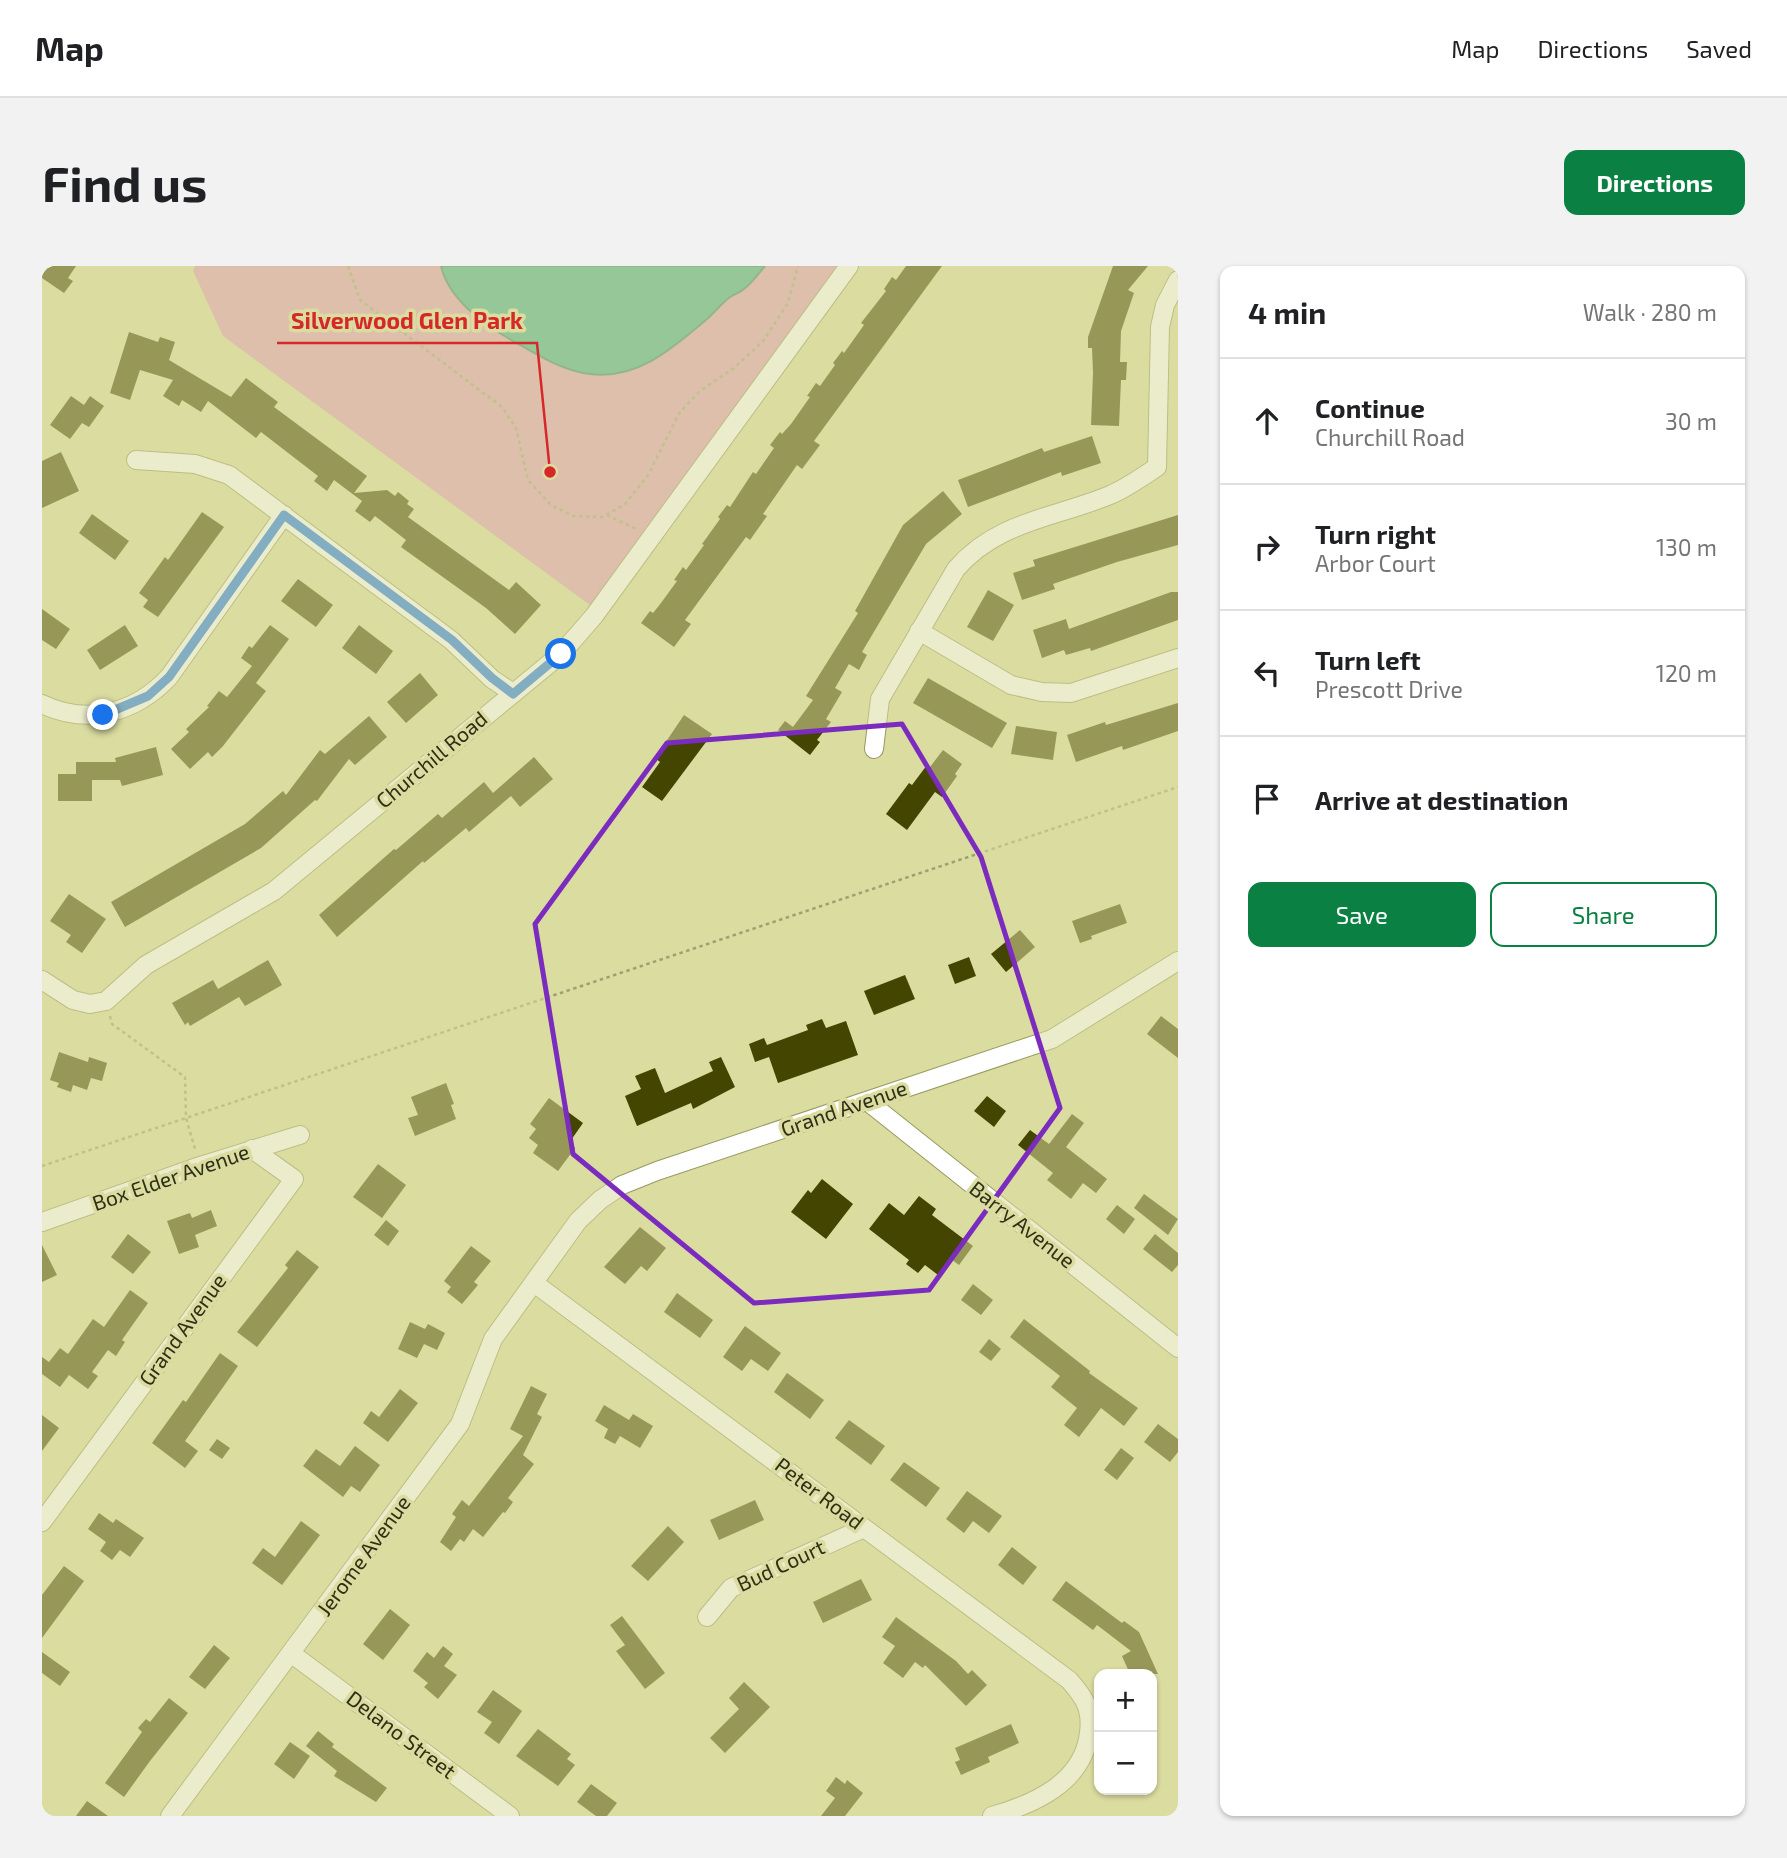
<!DOCTYPE html>
<meta charset="utf-8">
<style>
body{margin:0;font-family:"Exo 2",sans-serif;background:#f2f2f2;color:#202124}
.controls{position:absolute;right:21px;bottom:21px;display:grid;overflow:hidden;border-radius:14px;box-shadow:0 2px 5px #0004}
.controls button{width:63px;height:63px;display:grid;place-items:center;padding:0;border:0;border-bottom:2px solid #e0e0e0;background:#fff;color:#202124;font:35px sans-serif}
.stop{position:absolute;width:21px;height:21px;margin:-16px;border:5px solid #1a73e8;border-radius:50%;background:#fff}
.stop.end{background:#1a73e8;border-color:#fff;box-shadow:0 2px 7px #0008}
.list{margin:0;padding:0;list-style:none}
h2{display:flex;justify-content:space-between;align-items:center;height:91px;margin:0;padding:0 28px;font-size:30px}
h2 small{font-size:23px;font-weight:400;color:#757577}
.list li{display:grid;grid-template-columns:46px 1fr auto;gap:21px;align-items:center;box-sizing:border-box;height:126px;padding:0 28px;border-top:2px solid #e0e0e0}
.list b{display:block;font-size:26px;white-space:nowrap}
.list p{margin:0;font-size:23px;white-space:nowrap;color:#757577}
.list em{font-size:23px;font-style:normal;color:#757577}
.actions{display:flex;gap:14px;padding:21px 28px}
.actions a{flex:1;padding:16px 0;border:2px solid #0b8043;border-radius:14px;text-align:center;font-size:24px;color:#0b8043}
.actions .main{background:#0b8043;color:#fff}
.icon{flex:none;width:38px;height:38px;fill:none;stroke:currentColor;stroke-width:2;stroke-linecap:round;stroke-linejoin:round}
.map{position:relative;flex:none;width:1136px;height:1550px;overflow:hidden;border-radius:14px}
header{display:flex;align-items:center;gap:42px;box-sizing:border-box;height:98px;padding:0 35px;background:#fff;border-bottom:2px solid #e0e0e0}
header strong{font-size:33px}
nav{display:flex;gap:38px;margin-inline-start:auto;font-size:24px}
.intro{display:flex;align-items:center;justify-content:space-between;box-sizing:border-box;height:168px;padding:0 42px}
h1{margin:0;font-size:49px}
.button{padding:18px 32px;border-radius:14px;background:#0b8043;color:#fff;font-size:24px;font-weight:700}
main{display:flex;gap:42px;padding:0 42px}
aside{flex:1;background:#fff;border-radius:14px;box-shadow:0 2px 5px #0004}
.map>svg:first-child{display:block}
</style>
<header>
<strong>Map</strong>
<nav><a>Map</a><a>Directions</a><a>Saved</a></nav>
</header>
<div class="intro"><h1>Find us</h1><a class="button">Directions</a></div>
<main>
<div class="map">
<svg width="1136" height="1550" viewBox="0 0 1136 1550">
<rect width="100%" height="100%" fill="#dadca0"/>
<path fill="#e19bbb" d="M153,0h646l-247,342 -371,-272 -30,-65z"/>
<path fill="#44ae8f" stroke="#3d886b" stroke-width="2" d="M399,0h324c-7,8 -13,17 -21,23 -4,4 -10,5 -14,8 -8,6 -15,15 -23,22 -33,28 -69,61 -117,55 -29,-3 -57,-22 -82,-36 -27,-15 -60,-41 -67,-72z"/>
<path fill="#454502" d="M0,0h34l-8,12 5,3 -9,12 -22,-15z
M864,0h36l-128,175 6,4 -18,24 -5,-4 -34,49 4,2 -17,24 -4,-3 -61,83 6,4 -17,23 -33,-24 9,-12 3,2 8,-10 16,-22 -3,-1 9,-13 3,3 18,-25 -2,-1 18,-25 -2,-2 9,-12 3,2 23,-35 3,2 18,-26 -4,-3 10,-13 2,2 9,-10 19,-27 -3,-1 9,-13 4,3 15,-21 -2,-2 9,-12 2,2 20,-28 -3,-2 25,-32 -2,-2 8,-12 4,3z
M1071,0h35l-20,24 6,3 -13,38 -1,31h7l-1,18h-5l-2,46 -28,-1 2,-52 -1,-25h-4v-11z
M87,66l29,10 2,-5 15,5 -6,18 62,37 15,-19 32,24 -4,5 93,69 -13,17 33,-3 8,6 3,-4 11,9 -2,3 7,5 -6,8 101,73 7,-8 25,23 -26,29 -29,-26 -85,-61 5,-7 -31,-24 -5,6 -15,-11 7,-10 -28,-21 -7,11 -13,-10 4,-5 -57,-44 -5,6 -48,-37 -7,11 -19,-12 -3,6 -16,-10 10,-16 -33,-10 -10,30 -20,-7z
M29,130l13,9 6,-9 14,10 -15,21 -7,-4 -12,16 -20,-14z
M1050,170l9,27 -39,13 -1,-4 -93,35 -10,-27 84,-32 2,4z
M19,186l18,39 -37,17v-47z
M901,225l19,23 -36,30 -64,108 5,3 -8,15 -10,-6 -14,24 7,4 -16,27 5,3 -14,18 3,2 -10,13 -32,-25 7,-9 8,6 20,-27 -7,-4 52,-83 -3,-2 48,-86z
M160,246l22,15 -66,90 -15,-10 5,-7 -9,-7 26,-36 3,3z
M50,248l37,27 -14,19 -36,-27z
M1136,249v30l-61,17 -64,22 2,5 -33,11 -9,-27 22,-7 -2,-6z
M256,313l35,26 -17,22 -35,-26z
M946,324l26,15 -21,36 -26,-14z
M1129,326h7v28l-87,31 -1,-3 -24,7 -2,-5 -22,8 -9,-28 33,-11 3,10z
M0,343l28,20 -14,20 -14,-9z
M83,359l13,21 -38,24 -13,-20z
M228,359l19,14 -33,44 10,8 -43,55 -11,11 -4,-5 -18,17 -19,-20 18,-17 -3,-3 23,-22 -2,-1 12,-15 8,6 25,-31 -11,-8 8,-12 3,2z
M317,359l34,26 -17,23 -34,-26z
M378,407l18,22 -32,28 -19,-21z
M886,412l79,45 -15,25 -79,-45z
M1136,437v28l-55,19 -1,-4 -46,16 -9,-27 38,-13 1,3z
M642,449l28,19 -50,67 -20,-14 18,-25 -5,-4z
M327,450l18,21 -32,28 -6,-6 -32,42 -2,-1 -54,48 -136,79 -14,-25 134,-78 38,-33 3,4 34,-45 5,4z
M974,460l41,6 -4,28 -42,-6z
M114,481l7,28 -41,11 -2,-6h-28v21h-34v-27h18v-12h40l-1,-4z
M901,484l19,14 -7,10 2,2 -15,21 -7,-5 -28,38 -21,-16 23,-31 3,2 15,-20 3,2z
M492,491l19,22 -33,28 -9,-11 -42,36 -3,-4 -42,35 -1,-2 -86,76 -18,-22 75,-66 2,1 42,-36 4,4 42,-36 9,11z
M27,628l37,25 -24,34 -16,-11 5,-7 -21,-14z
M1078,638l7,19 -36,13 1,3 -12,4 -8,-22z
M978,664l15,17 -29,25 -15,-18z
M927,691l7,19 -21,8 -7,-19z
M226,694l14,25 -37,21 -6,-9 -49,29 -2,-4 -3,3 -13,-22 41,-23 5,9z
M863,709l10,24 -41,16 -10,-24z
M1119,750l17,13v29l-31,-24z
M780,753l4,9 20,-7 12,34 -80,28 -9,-26 -14,5 -6,-18 15,-6 3,7 41,-15 -2,-5z
M17,786l29,10 1,-5 18,6 -5,18 -11,-3 -4,12 -14,-5 -2,7 -14,-5 2,-4 -9,-3z
M679,791l14,30 -42,22 -2,-6 -54,23 -12,-30 16,-7 -6,-13 20,-8 10,25 48,-22 -4,-9z
M404,817l8,21 -3,1 5,14 -41,17 -7,-18 10,-3 -7,-18z
M945,830l19,15 -12,16 -20,-16z
M507,832l34,25 -14,20 6,5 -17,23 -25,-18 5,-8 -9,-7 7,-9 -6,-5z
M1030,848l12,9 -18,24 41,32 -11,14 -13,-10 -12,16 -24,-19 6,-7 -35,-28 12,-15 19,14z
M336,898l28,21 -24,33 -29,-21z
M780,913l31,25 -27,35 -35,-27 17,-22 3,3z
M1102,928l34,25 -10,16 -34,-27z
M877,930l17,13 -4,6 41,31 -14,19 -8,-6 -13,16 -13,-10 -7,8 -12,-9 3,-4 -40,-31 20,-26 15,12z
M1075,939l18,14 -11,15 -18,-15z
M169,944l6,16 -22,9 4,12 -20,7 -12,-33 23,-8 2,5z
M344,954l13,11 -11,15 -14,-11z
M598,961l26,21 -19,23 -6,-5 -16,18 -21,-17z
M86,968l23,18 -18,22 -22,-17z
M1113,968l23,19v12l-6,7 -29,-23z
M0,979l15,30 -15,7z
M429,980l20,15 -17,21 4,3 -16,19 -15,-12 4,-5 -7,-6z
M255,984l22,17 -62,80 -20,-15 51,-64 -3,-3z
M931,1018l20,16 -12,15 -20,-15z
M88,1024l18,13 -26,37 3,2 -9,14 -8,-6 -16,22 6,4 -10,13 -19,-14 -9,12 -18,-13v-17l7,5 11,-14 8,6 25,-35 11,8z
M635,1027l36,27 -13,18 -36,-26z
M982,1053l66,52 -1,2 49,35 -14,18 -23,-18 -22,29 -15,-12 13,-17 -26,-21 9,-11 -50,-39z
M368,1056l15,7 3,-5 17,9 -8,17 -13,-6 -7,14 -19,-9z
M703,1060l36,27 -13,18 -17,-12 -9,12 -19,-14z
M947,1073l12,10 -10,12 -12,-9z
M178,1087l18,13 -53,75 13,10 -13,17 -33,-25 31,-43 3,2z
M745,1107l37,27 -14,19 -36,-27z
M489,1120l16,8 -10,20 5,3 -19,38 11,9 -26,34 5,4 -8,11 -2,-1 -20,25 -10,-8 -9,13 -4,-3 -9,12 -11,-9 16,-25 -4,-3 10,-14 7,6 54,-70 -13,-7z
M358,1123l18,14 -30,39 -25,-19 8,-12 8,6z
M562,1139l25,15 4,-6 20,12 -13,22 -20,-12 -5,8 -11,-6 4,-9 -13,-8z
M0,1149l17,13 -17,23z
M807,1154l36,26 -14,19 -36,-27z
M1116,1158l20,15v13l-8,10 -26,-20z
M175,1173l13,9 -8,11 -13,-9z
M313,1180l25,19 -20,27 -9,-6 -8,11 -40,-31 13,-17 24,17z
M1079,1182l13,10 -17,22 -13,-10z
M862,1196l36,26 -14,19 -36,-27z
M925,1225l35,25 -13,17 -16,-12 -9,12 -18,-14z
M713,1234l9,20 -45,20 -9,-20z
M57,1247l14,10 3,-4 28,19 -14,19 -10,-7 -8,10 -12,-9 6,-9 -18,-13z
M259,1255l19,14 -38,50 -30,-22 11,-15 12,9z
M626,1260l16,16 -36,39 -17,-15z
M970,1281l25,20 -14,18 -25,-20z
M22,1300l20,15 -42,57v-43z
M819,1313l11,21 -49,23 -10,-21z
M1024,1315l56,42 2,-2 15,11 19,42h-28l-8,-18 9,-5 -34,-26 -4,5 -41,-30z
M348,1343l20,16 -27,35 -20,-16z
M580,1350l43,57 -20,16 -29,-38 9,-6 -15,-20z
M854,1351l60,44 12,13 4,-4 15,15 -21,21 -41,-41 -2,3 -8,-6 -12,16 -20,-15 12,-17 -13,-9z
M172,1379l16,13 -25,31 -16,-12z
M401,1380l10,8 -9,12 13,9 -19,24 -14,-12 4,-4 -15,-12 14,-19 7,6z
M0,1386l28,20 -10,14 -18,-13z
M702,1416l26,25 -45,46 -15,-15 29,-29 -10,-11z
M451,1424l29,21 -23,33 -15,-11 8,-11 -15,-10z
M127,1432l19,15 -38,48 -26,36 -19,-14 37,-51 -4,-4 8,-9 4,3z
M969,1458l8,19 -31,14 2,5 -29,13 -6,-13 5,-2 -5,-12z
M496,1463l33,25 -4,5 8,6 -17,21 -42,-30z
M276,1465l16,13 -2,3 55,41 -11,14 -42,-26 3,-5 -31,-25z
M248,1476l20,14 -16,23 -20,-15z
M794,1511l9,7 2,-4 16,13 -18,23h-24l14,-18 -9,-7z
M549,1518l26,19 -10,13h-11l-19,-14z
M45,1535l21,15h-32z"/>
<g fill="none" stroke-linecap="round" stroke-linejoin="round">
<g stroke="#989a61" stroke-width="20">
<path id="street" d="M94,194l59,4 34,11 222,165 41,39 21,14
M877,365l92,54 31,7 29,1 107,-35
M0,438c46,22 93,9 127,-27l115,-162
M832,483l6,-50 76,-130c41,-48 99,-51 154,-74 17,-7 32,-18 47,-28l3,-140 5,-22 13,-25
M0,714l31,20 17,4 16,-3 40,-36 128,-74 287,-237 33,-38 255,-350
M825,835l311,247
M0,956l158,-56 100,-31
M492,1017l535,397c16,18 23,29 20,53 -6,50 -55,71 -97,83
M0,1256l252,-343 -42,-30
M665,1351l24,-29 133,-60
M250,1388l218,162
M128,1550l290,-392 33,-85 85,-118 22,-21 22,-15 35,-14 395,-132 126,-78"/>
</g>
<path stroke="#9fa071" stroke-width="2.5" stroke-dasharray="3.5 3.5" stroke-linecap="butt" d="M306,0l12,34 142,107 14,21 12,52 23,25 22,11 30,1 22,-13 23,-29 32,-63 20,-21 34,-23 29,-27 25,-38 10,-37
M565,249l31,15
M68,750l2,8 73,53 1,41 9,31
M0,900l1136,-379"/>
<use href="#street" stroke="#fff" stroke-width="18"/>
</g>
<g fill="none" stroke-linecap="round" stroke-linejoin="round">
<path stroke="#1a73e8" stroke-width="9" d="M61,449l45,-19 21,-19 115,-162 168,125 40,38 21,16 48,-40"/>
</g>
<path d="M0 0H1136V1550H0ZM860,458l79,133 79,251 -131,182 -175,13 -181,-149 -38,-230 132,-181z" fill="#dadca0" fill-opacity=".55" fill-rule="evenodd"/>
<path fill="none" stroke="#7b2cbf" stroke-width="5" stroke-linejoin="round" d="M860,458l79,133 79,251 -131,182 -175,13 -181,-149 -38,-230 132,-181z"/>
<g text-anchor="middle" stroke-width="7" stroke-linejoin="round" paint-order="stroke">
<g font-size="21" fill="#2e2f17" stroke="#dadca0">
<text transform="translate(390 494) rotate(-40)" y="7">Churchill Road</text>
<text transform="translate(802 843) rotate(-19)" y="7">Grand Avenue</text>
<text transform="translate(129 912) rotate(-19)" y="7">Box Elder Avenue</text>
<text transform="translate(980 959) rotate(38)" y="7">Barry Avenue</text>
<text transform="translate(141 1064) rotate(-54)" y="7">Grand Avenue</text>
<text transform="translate(777 1228) rotate(37)" y="7">Peter Road</text>
<text transform="translate(322 1290) rotate(-54)" y="7">Jerome Avenue</text>
<text transform="translate(739 1300) rotate(-25)" y="7">Bud Court</text>
<text transform="translate(359 1469) rotate(37)" y="7">Delano Street</text>
</g>
</g>
<path fill="none" stroke="#d62828" stroke-width="2.5" d="M508 206L495 77H235"/>
<circle fill="#d62828" stroke="#dadca0" stroke-width="2.5" cx="508" cy="206" r="7"/>
<g font-size="23" text-anchor="middle" font-weight="bold" fill="#d62828" stroke="#dadca0" stroke-width="7" stroke-linejoin="round" paint-order="stroke">
<text x="365" y="63">Silverwood Glen Park</text>
</g>
</svg>
<div class="controls">
<button>+</button>
<button>−</button>
</div>
<div class="stop" style="left:519px;top:388px"></div>
<div class="stop end" style="left:61px;top:449px"></div>
</div>
<aside>
<h2>4 min<small>Walk · 280 m</small></h2>
<ul class="list">
<li><svg class="icon" aria-label="ahead" viewBox="0 0 24 24"><path d="M12 20V5M6 11l6-6 6 6"/></svg><div><b>Continue</b><p>Churchill Road</p></div><em>30 m</em></li>
<li><svg class="icon" aria-label="right" viewBox="0 0 24 24"><path d="M7 20v-9h11M14 6l5 5-5 5"/></svg><div><b>Turn right</b><p>Arbor Court</p></div><em>130 m</em></li>
<li><svg class="icon" aria-label="left" viewBox="0 0 24 24"><path d="M17 20v-9H6M10 6l-5 5 5 5"/></svg><div><b>Turn left</b><p>Prescott Drive</p></div><em>120 m</em></li>
<li><svg class="icon" aria-label="arrive" viewBox="0 0 24 24"><path d="M6 21V4h12l-3 4 3 4H6"/></svg><div><b>Arrive at destination</b></div></li>
</ul>
<div class="actions"><a class="main">Save</a><a>Share</a></div>
</aside>
</main>
